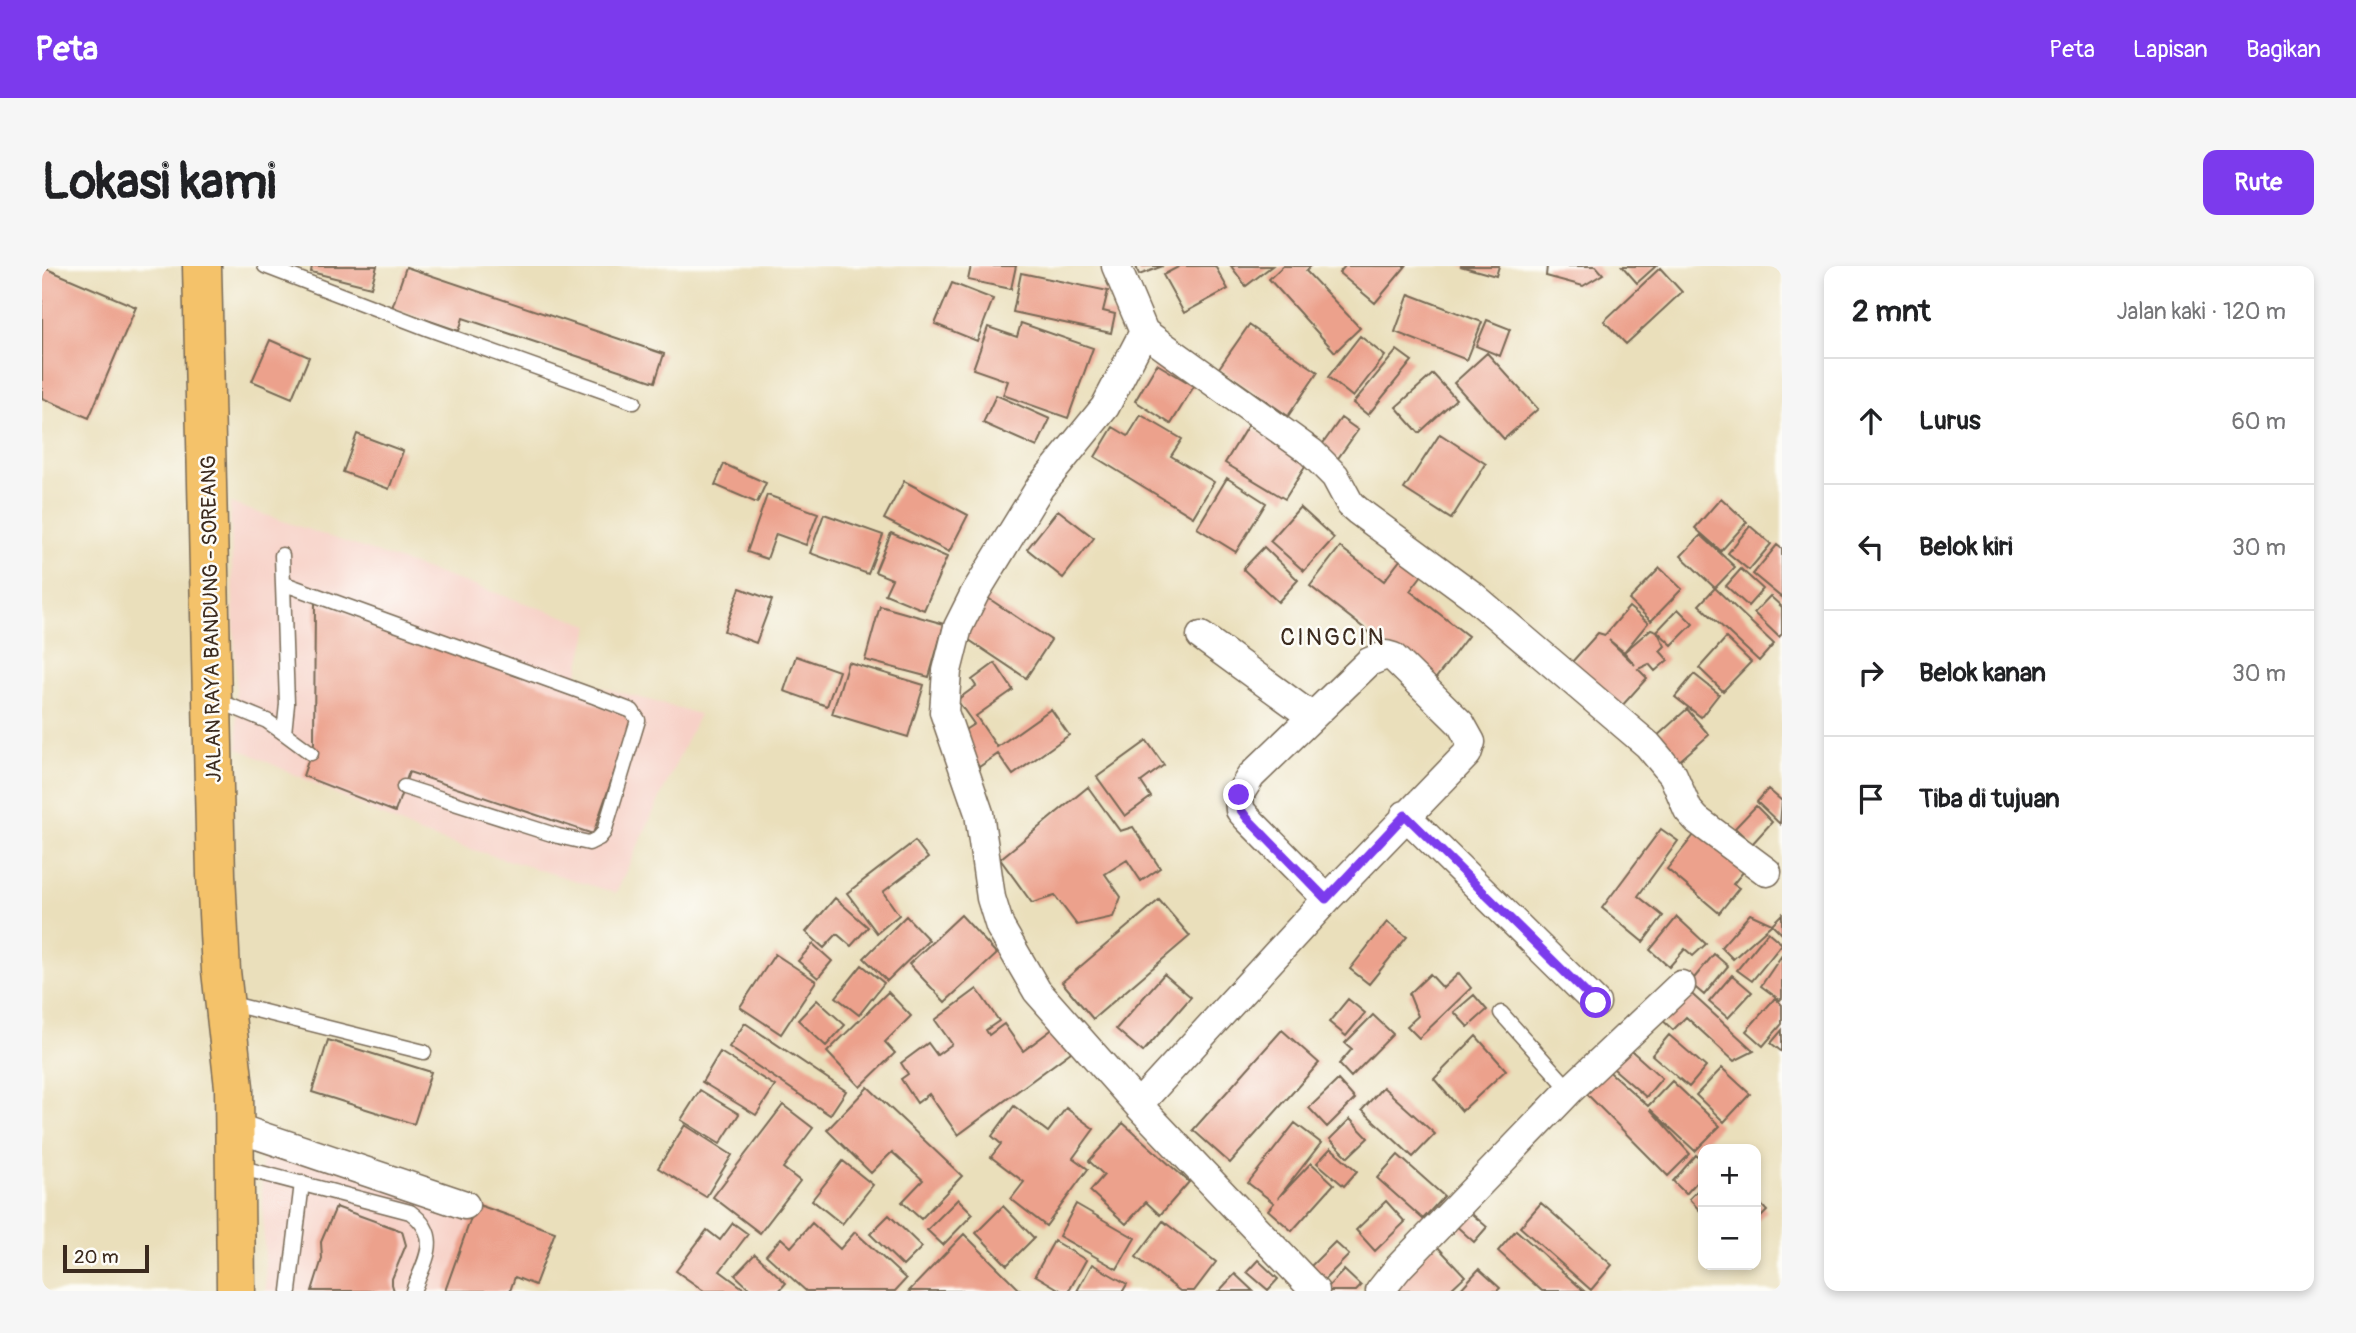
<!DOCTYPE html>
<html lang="id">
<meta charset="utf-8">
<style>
body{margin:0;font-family:Pangolin,sans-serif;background:#f6f6f6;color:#202124}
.controls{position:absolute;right:21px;bottom:21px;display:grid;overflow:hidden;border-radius:14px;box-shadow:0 4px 10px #0003}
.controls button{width:63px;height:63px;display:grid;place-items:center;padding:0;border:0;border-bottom:2px solid #e0e0e0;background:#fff;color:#202124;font:35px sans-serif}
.scale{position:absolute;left:21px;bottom:18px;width:86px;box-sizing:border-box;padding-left:7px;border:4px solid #3b2a1e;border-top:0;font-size:19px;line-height:24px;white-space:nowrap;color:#3b2a1e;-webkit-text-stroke:5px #fdfcf7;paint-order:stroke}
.stop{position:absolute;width:21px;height:21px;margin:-16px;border:5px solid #7c3aed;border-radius:50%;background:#fff}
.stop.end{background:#7c3aed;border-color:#fff;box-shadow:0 2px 7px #0008}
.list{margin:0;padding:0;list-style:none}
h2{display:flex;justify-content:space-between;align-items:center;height:91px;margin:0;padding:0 28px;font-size:30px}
h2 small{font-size:23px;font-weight:400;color:#757577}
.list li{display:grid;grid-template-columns:46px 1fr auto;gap:21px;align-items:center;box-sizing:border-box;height:126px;padding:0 28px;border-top:2px solid #e0e0e0}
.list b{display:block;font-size:26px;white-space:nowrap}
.list em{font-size:23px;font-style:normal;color:#757577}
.icon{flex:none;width:38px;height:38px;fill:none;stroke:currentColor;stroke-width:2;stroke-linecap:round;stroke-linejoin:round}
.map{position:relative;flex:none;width:1740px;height:1025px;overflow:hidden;border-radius:14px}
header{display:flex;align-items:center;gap:42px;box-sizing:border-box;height:98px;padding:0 35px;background:#7c3aed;color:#fff}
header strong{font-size:33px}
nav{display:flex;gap:38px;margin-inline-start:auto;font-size:24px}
.intro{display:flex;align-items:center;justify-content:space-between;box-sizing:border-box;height:168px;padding:0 42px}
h1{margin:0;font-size:49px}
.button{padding:18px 32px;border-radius:14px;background:#7c3aed;color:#fff;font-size:24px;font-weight:700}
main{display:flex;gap:42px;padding:0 42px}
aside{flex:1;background:#fff;border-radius:14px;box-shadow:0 4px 10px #0003}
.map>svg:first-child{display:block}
</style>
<header>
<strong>Peta</strong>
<nav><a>Peta</a><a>Lapisan</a><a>Bagikan</a></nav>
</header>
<div class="intro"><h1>Lokasi kami</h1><a class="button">Rute</a></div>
<main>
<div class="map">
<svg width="1740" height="1025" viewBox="0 0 1740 1025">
<rect width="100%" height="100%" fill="#fdfcf7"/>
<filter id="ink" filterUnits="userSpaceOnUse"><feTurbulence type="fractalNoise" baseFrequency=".0143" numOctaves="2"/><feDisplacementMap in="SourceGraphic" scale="14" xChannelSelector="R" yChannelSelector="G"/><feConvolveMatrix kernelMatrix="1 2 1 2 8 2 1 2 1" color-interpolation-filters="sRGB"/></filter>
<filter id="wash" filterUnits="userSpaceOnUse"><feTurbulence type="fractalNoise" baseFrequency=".00686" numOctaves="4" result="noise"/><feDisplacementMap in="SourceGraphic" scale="28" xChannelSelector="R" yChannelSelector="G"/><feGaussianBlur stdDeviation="1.57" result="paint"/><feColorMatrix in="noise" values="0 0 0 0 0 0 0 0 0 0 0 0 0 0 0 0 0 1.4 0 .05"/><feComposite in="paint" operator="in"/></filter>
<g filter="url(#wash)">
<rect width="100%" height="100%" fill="#eadfbb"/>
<path fill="#f7d1c7" d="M188,237l360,122 -14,55 123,34 -83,179 -195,-59 -183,-86z
M218,871l258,91 -25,63h-227z"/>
<g id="blocks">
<path fill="#eca18c" d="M270,0h65l-6,21 -60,-15z
M929,0h45l-5,23 -43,-9z
M1094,0h27l-24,9z
M1138,0h35l13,23 -44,24 -21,-38z
M1189,0h41l-26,20z
M1241,0h28l-5,5 54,57 -25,24 -66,-73z
M1303,0h61l-31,37 -36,-30z
M1418,0h39l-3,10z
M1505,0h49l7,8 -20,12 -37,-10z
M1580,0h34l-19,17z
M0,1l94,40 -47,111 -47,-20z
M364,1l258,87 -9,28 -192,-64 -4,13 -67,-23z
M1618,2l22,24 -56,52 -22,-23z
M979,7l87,18 -5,20 12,3 -4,19 -98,-21z
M910,17l41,16 -16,42 -42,-17z
M1367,28l73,28 -15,38 -72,-28z
M1445,54l23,9 -10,27 -24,-10z
M979,57l72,25 -25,70 -65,-23 5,-14 -35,-12 15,-42 29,10z
M1207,59l69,47 -30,44 -69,-48z
M1318,70l25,20 -32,41 -25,-20z
M228,74l39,17 -17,41 -40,-17z
M1355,84l15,11 -44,54 -15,-12z
M1445,87l51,56 -34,30 -50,-56z
M1115,98l37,22 -23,38 -36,-23z
M1391,108l23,25 -37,34 -23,-26z
M954,129l54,24 -13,28 -54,-24z
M1099,149l41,24 -11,17 43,26 -21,35 -98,-60 18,-30 15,9z
M1299,152l17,12 -22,31 -17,-12z
M1206,159l60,37 -23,37 -60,-36z
M315,168l46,17 -14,38 -46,-17z
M1398,168l46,30 -35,55 -47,-30z
M682,198l42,19 -9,20 -42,-18z
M1185,212l39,25 -30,49 -39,-24z
M862,215l64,34 -19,37 -65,-33z
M725,229l51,18 -12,32 -30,-11 -9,25 -20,-7z
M1679,232l26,24 -26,29 -26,-23z
M1258,241l34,31 -30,33 -34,-30z
M1016,244l36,28 -31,40 -36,-29z
M782,248l59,21 -15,39 -58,-21z
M1708,260l21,18 -22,26 -21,-17z
M849,267l56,24 -23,53 -39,-16 7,-15 -17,-7z
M1659,269l34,32 -20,21 -34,-32z
M1735,279l5,4v49l-29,-24z
M1222,281l34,33 -20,22 -35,-33z
M1298,281l44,34 17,-22 21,16 -12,16 58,45 -35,46 -123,-96z
M1618,302l22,21 -31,32 -22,-21z
M1699,303l22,20 -15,17 -22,-20z
M698,322l32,12 -16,43 -32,-12z
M1673,322l59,56 -15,17 -60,-56z
M943,330l66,44 -25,38 -66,-44z
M1728,330l12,11v27l-3,3 -25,-24z
M273,336l318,116 -40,116 -184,-62 -14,40 -92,-36 11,-33z
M838,340l64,18 -15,53 -64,-17z
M1587,341l19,16 -24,29 -15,-12 26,25 -11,-13 27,-23 6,2 8,15 -5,5 8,9 -13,11 -6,-7 -11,5 9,9 -27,30 -49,-45 27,-30 7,2z
M1636,343l15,15 -21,21 -15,-14z
M1684,372l25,24 -28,29 -24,-23z
M754,390l43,15 -12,35 -43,-15z
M806,396l76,23 -16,52 -76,-23z
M953,397l18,27 -37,26 21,31 54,-38 18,26 -56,40 -15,-21 -19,13 -22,-32 17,-11 -17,-24 19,-14 -4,-6z
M1652,408l25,20 -18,23 -26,-20z
M1645,443l22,26 -31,27 -22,-25z
M1105,475l17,24 -23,17 10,15 -26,19 -28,-39z
M1046,521l32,44 13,-4 27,41 -19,13 -14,-21 -22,14 16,23 -8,20 -36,8 -22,-29 -23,7 -32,-44z
M1726,523l14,12 -2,23 -23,-22z
M1714,540l16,16 -20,22 -17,-16z
M1619,563l17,12 -40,55 25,20 -20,26 -41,-34z
M1656,564l46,41 -11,13 6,4 -20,25 -52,-44z
M873,575l13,17 -45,34 16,23 -22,18 -30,-40z
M793,632l33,29 -17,19 -14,-12 -13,14 -18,-16z
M1117,634l31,36 -97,83 -31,-37z
M1708,648l22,10 -39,35 -12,-12z
M1740,648v20l-10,-10z
M919,649l36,39 -52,48 -36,-38z
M864,650l23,24 -42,41 -23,-23z
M1635,651l29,27 -13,12 -8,-7 -16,18 -19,-17z
M1345,656l20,15 -38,47 -19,-15z
M1726,666l14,12 -30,37 -15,-11z
M771,678l19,17 -14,17 -20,-17z
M733,688l41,27 -35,53 -41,-27z
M1672,688l14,12 -24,29 -14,-12z
M1740,689v43l-2,2 -19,-14z
M820,699l22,18 -25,32 -23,-18z
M1417,707l12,15 -52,50 -12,-12 11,-10 -9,-22 21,-20 13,14z
M1122,708l27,23 -48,55 -27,-23z
M1690,709l20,17 -24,26 -19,-16z
M1642,721l70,64 -20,10 -48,-44 -13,13 -15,-14z
M935,723l22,32 -13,9 3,5 15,-11 19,27 31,-23 17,24 -113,83 -29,-41 -12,9 -16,-24 7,-5 -7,-11 27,-20 9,12 15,-11 -17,-24z
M846,726l23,24 -26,26 10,11 -35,34 -33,-35z
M1432,729l13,15 -19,17 -14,-15z
M1733,732l7,7v19l-19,22 -17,-15z
M1306,733l17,14 -19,23 -17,-14z
M775,734l28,25 -19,21 -28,-26z
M1331,749l20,19 -42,43 -12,-13 13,-15 -7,-6z
M703,757l101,68 -16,24 -101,-68z
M1240,764l37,33 -89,100 -37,-33z
M1740,764v22l-11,-9z
M1627,769l37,32 -17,20 -37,-32z
M1434,770l30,34 -44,41 -28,-32z
M286,774l103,32 -17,52 -102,-32z
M1582,778l38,34 -16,19 -39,-34z
M678,786l55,34 -19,29 -54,-33z
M1562,801l44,39 24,-25 48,45 -25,25 -45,-42 40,45 -22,22 -86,-87z
M1680,802l28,26 -26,28 -28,-27z
M1296,814l17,19 -28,28 -18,-19z
M826,821l94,89 -41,43 -19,-17 21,-22 -31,-28 -21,21 -44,-43z
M1341,821l52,47 -22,23 -51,-47z
M658,824l39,24 -19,30 -39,-24z
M741,839l30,23 -30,40 17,13 -40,52 -47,-36z
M972,840l34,26 18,-24 28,21 -21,29 15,11 -42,57 -35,-27 13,-17 -33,-25 10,-13 -9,-8z
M1308,853l18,19 -20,19 -18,-18z
M1081,857l66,59 -29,33 -14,-13 -20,22 -36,-33 14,-16 -15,-14z
M1253,857l26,20 -43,55 33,-35 23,21 -42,47 -24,-21 6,-7 -26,-20z
M643,859l47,30 -26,42 -48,-29z
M1289,882l26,23 -13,15 -27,-23z
M1356,889l46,41 -21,23 -46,-41z
M1654,889l7,6v14l-17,19 -13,-13z
M801,895l30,24 -31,39 -30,-24z
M1661,919v29l-14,-15z
M916,933l15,15 -30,31 -16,-15z
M1714,933l11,12 -11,11z
M1344,935l19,21 -30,29 -19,-21z
M1499,937l71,62 -21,25 -71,-63z
M434,938l79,28 -20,53 -20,-8 -5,14h-65z
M1034,938l59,34 -18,31 -58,-33z
M961,940l31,32 -27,27 -31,-32z
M294,941l66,24 4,14 -15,36 3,10h-82l10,-32 -1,-17z
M1424,943l21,18 -13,15 -21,-19z
M847,949l33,32 -19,19 -33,-32z
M1121,955l53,41 -22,29h-14l-44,-34z
M691,957l15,11 -28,37 27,20h-43l-28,-20 31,-41 13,10z
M770,957l28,26 15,-17 51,47 -11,12h-89l-40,-36 15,-17 10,9z
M1474,964l68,61h-42l-44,-40z
M922,968l57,57h-112z
M1012,975l32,19 -17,31h-7l-27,-16z
M1293,976l14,13 -26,26 -14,-13z
M1393,978l30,32 -16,15h-51l-3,-9z
M713,988l31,29 -7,8h-27l-17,-16z
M1216,994l20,19 -10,11 -21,-18z
M1050,998l35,20 -4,7h-46z
M1437,1003l21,19 -3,3h-38z
M1302,1004l17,16 -5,5h-28l-2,-2z
M1193,1008l18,17h-34z"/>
</g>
</g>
<g filter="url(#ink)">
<use href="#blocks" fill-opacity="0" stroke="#786955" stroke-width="2"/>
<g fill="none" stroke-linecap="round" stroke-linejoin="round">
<g stroke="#786955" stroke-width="17">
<path id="lane" d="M223,0l164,63 205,73
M243,318l311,113 36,14 6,9 -34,112 -5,6 -10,5 -31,-7 -154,-49
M172,433l53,22 17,12 3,-29 -5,-149
M242,467l27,20
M186,737l196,49
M1459,747l69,77
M196,901l172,45c33,24 15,48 3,79
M247,1025l13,-108"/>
</g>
<g stroke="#786955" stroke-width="31">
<path id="street" d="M1074,0l28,66 -39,75 -65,80 -65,106 -17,34 -11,44 -3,41 35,101 12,85 9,29 37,64 101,114 177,186
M1102,66l167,120 24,24 15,28 8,7 114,84 176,150 25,30 15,35 9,10 70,52
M1159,370l111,81
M1363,549l191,188
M1096,839l189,-206 140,-145 4,-12 -10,-18 -68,-67 -7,-2 -17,7 -118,114 -12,19 1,15 7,8 80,81
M192,861l231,78
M1338,1025l19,-24 171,-177 111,-105"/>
</g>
<g stroke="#786955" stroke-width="41">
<path id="primary" d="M160,0l14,609 5,96 13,116 2,204"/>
</g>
<use href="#lane" stroke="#fff" stroke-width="14"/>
<use href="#street" stroke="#fff" stroke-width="28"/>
<use href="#primary" stroke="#f4c26a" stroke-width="38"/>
</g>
</g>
<g fill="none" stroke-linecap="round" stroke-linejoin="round" filter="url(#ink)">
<path stroke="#7c3aed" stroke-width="9" d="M1197,529l2,15 6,8 79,81 79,-84 191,188"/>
</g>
<g text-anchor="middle" stroke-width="5" stroke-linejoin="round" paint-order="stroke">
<g font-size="21" fill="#3b2a1e" stroke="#fdfcf7">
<text transform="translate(169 353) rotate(-91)" y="7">JALAN RAYA BANDUNG - SOREANG</text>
</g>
<g font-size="24" letter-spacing="2" fill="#3b2a1e" stroke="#fdfcf7">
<text x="1291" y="379">CINGCIN</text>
</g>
</g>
</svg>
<div class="controls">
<button>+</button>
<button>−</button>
</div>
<div class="scale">20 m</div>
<div class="stop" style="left:1554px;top:737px"></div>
<div class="stop end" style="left:1197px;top:529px"></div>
</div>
<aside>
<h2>2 mnt<small>Jalan kaki · 120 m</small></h2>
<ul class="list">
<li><svg class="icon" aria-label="ahead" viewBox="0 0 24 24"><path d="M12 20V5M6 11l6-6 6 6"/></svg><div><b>Lurus</b></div><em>60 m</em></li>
<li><svg class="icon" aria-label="left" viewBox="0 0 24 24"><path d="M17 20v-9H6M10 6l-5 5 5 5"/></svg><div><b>Belok kiri</b></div><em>30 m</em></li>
<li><svg class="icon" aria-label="right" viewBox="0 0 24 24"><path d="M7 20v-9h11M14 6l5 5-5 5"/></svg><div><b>Belok kanan</b></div><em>30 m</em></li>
<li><svg class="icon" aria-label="arrive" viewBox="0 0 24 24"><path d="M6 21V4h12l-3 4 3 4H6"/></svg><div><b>Tiba di tujuan</b></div></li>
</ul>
</aside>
</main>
